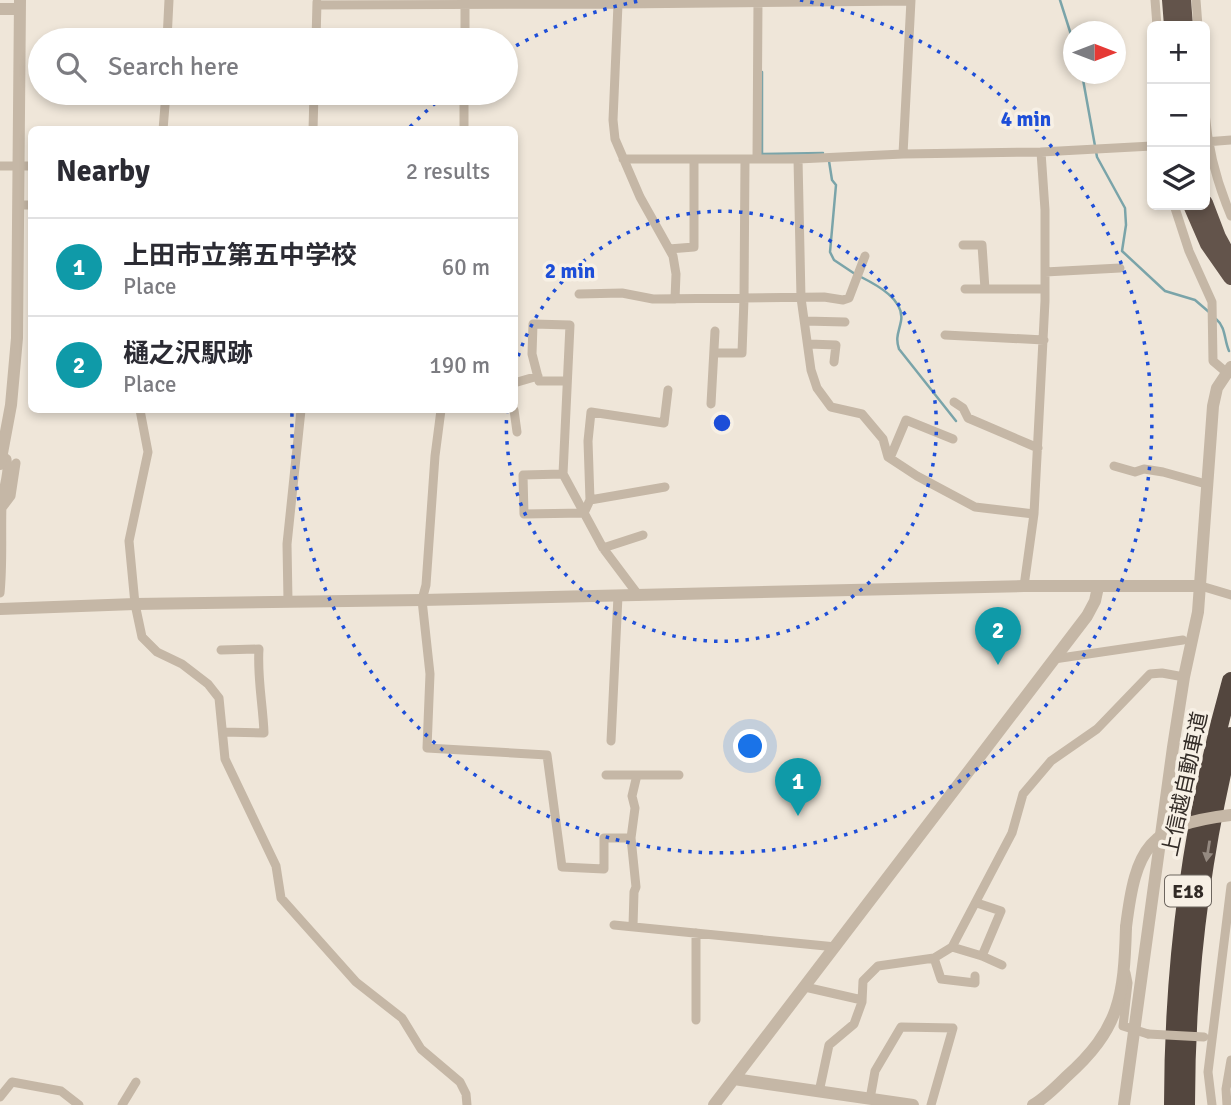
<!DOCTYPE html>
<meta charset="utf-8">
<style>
body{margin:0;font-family:Signika,"Noto Sans JP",sans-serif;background:#f7f7f7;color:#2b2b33}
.controls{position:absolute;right:21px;top:21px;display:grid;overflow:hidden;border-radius:10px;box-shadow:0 4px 10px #0003}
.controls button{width:63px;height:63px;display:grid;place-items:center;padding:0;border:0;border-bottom:2px solid #e1e1e2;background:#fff;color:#2b2b33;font:35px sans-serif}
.compass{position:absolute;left:1063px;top:21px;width:63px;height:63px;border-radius:50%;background:#fff;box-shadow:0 4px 10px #0003;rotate:90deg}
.you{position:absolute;left:751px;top:747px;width:24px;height:24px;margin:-18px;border:5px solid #fff;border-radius:50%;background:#1a73e8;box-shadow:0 0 0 10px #1a73e833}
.badge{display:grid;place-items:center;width:46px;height:46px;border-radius:50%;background:#ea580c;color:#fff;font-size:23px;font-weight:700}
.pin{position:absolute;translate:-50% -58px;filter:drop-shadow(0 2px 4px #0008)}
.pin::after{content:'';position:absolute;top:37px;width:24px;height:21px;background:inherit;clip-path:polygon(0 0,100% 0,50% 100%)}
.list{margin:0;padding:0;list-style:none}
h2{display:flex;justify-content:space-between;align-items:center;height:91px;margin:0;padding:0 28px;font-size:30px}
h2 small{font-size:23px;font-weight:400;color:#7c7c81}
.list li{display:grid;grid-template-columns:46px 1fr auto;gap:21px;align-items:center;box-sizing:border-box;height:98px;padding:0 28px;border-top:2px solid #e1e1e2}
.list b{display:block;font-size:26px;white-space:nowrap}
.list p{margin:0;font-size:23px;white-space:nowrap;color:#7c7c81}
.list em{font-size:23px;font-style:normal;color:#7c7c81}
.icon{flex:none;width:38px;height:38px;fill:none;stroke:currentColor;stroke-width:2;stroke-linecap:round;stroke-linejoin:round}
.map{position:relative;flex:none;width:1231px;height:1105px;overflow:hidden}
.search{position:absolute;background:#fff;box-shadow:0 4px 10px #0003;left:28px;top:28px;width:490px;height:77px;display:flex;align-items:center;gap:18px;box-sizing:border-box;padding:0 24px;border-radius:38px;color:#7c7c81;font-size:26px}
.panel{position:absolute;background:#fff;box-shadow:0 4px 10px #0003;left:28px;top:126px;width:490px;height:287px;border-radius:10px}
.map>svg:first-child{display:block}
</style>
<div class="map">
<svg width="1231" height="1105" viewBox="0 0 1231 1105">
<rect width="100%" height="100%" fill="#efe6d9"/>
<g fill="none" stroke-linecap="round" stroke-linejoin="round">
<path stroke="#7aa4a9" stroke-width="2.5" d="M1060,0l14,44
M762,72v82l61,-1
M1082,74l15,83 28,51 1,17 -4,26 43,40 30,9 14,12
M829,161l3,19 4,5 -6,67 4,8 21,14
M861,277c16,8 44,23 40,44 -2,11 -6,16 -2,28l57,72
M1216,319c10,8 8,21 13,32"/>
<path stroke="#c5b7a6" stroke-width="9" d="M1155,0l2,26
M1196,0l2,26
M618,4l-5,116 2,19 25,58 33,59 3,18 -1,25
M317,5l301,-1 292,-3
M167,40l2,-40
M316,40l1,-38
M465,40v-35
M1205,113c3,36 12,70 26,103
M163,130l3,-37
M313,130l1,-37
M464,130v-37
M1205,142l26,-2
M903,154l8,-154
M623,159h175l105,-5 138,-2 111,-6
M757,159l1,-159
M798,159l3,139 10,72 6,18 14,19 31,7 21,25 5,18 29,19 58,31 59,7
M0,166h32
M18,205h14
M1174,205l15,46 23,51 1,59 13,11
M963,245h19l3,44
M669,249l25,-2v-88
M1045,272l75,-4
M965,289h80
M579,294l43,-1 31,6 171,-2 19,3 6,-2 16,-42
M805,321l40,1
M945,335l99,5
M809,344l27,1 -2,17
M714,353h28l2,-54 1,-140
M567,381h-28l-7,-27 1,-30 37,1 -7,149 40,74 36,48
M514,383l24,-7
M954,402l9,6 5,10 70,30
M711,404l4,-73
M140,410l8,42 -19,89 6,63 7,33 15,15 25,12 26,20 11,14 6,61 51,107 5,32 75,84 46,36 19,31 39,33 6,12 1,11
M441,410l-6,46 -9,129 -4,15 8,74 -3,74 120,7 15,112 42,2v-31h27
M514,410l3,22
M890,458l16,-38 47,19
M1114,466l21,6 9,-3 19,3 43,12
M563,474l-40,1 1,39 60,-1 6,-13 -2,-59 3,-29 73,11 4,-33
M590,500l75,-13
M2,508l9,-12 5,-33
M603,548l40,-13
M1024,586l10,-72 11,-213v-91l-4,-58
M1201,586l30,9
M0,593c3,-30 1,-60 2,-90 0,-14 7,-29 5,-44l-5,-4
M288,601l-1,-57 14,-134
M221,650l38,-1c-2,28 4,56 5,84l-41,-1
M1054,659l129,-19
M611,741l7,-145
M606,775h73
M977,903l24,8 -19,45
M614,925l222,22
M633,926l1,-34 2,-5 -5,-49 4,-30 -3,-12 5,-21
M696,933v87
M952,947l30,9 20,9
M934,958l7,21 34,4v-7
M1126,973l2,10 -5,43 25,8
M805,987l57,13
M819,1092l10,-47 25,-21 8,-22 1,-21 15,-15 56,-8 18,-11 60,-114 11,-39 28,-33 46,-32 53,-55 12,-1 22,4
M0,1097l12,-15 49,9 18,14
M870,1099l5,-28 26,-44 52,1 -22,77
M122,1105l14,-23
M1212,1105l-4,-33 23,-186
M1227,1105l-1,-16 5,-29"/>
<path stroke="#c5b7a6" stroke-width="12" d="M0,9h19
M0,464l11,-59 6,-67 3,-338
M0,609l135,-5 287,-4 602,-14h177
M734,1079l179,26
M714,1105l373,-489 8,-15 3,-14
M1033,1105c12,-7 23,-18 33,-28 54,-48 58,-81 60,-150
M1124,1105l49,-358 11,-70 14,-65 15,-206 4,-18 14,-21"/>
<path stroke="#63544b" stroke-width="16" d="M1170,0l2,26
M1183,0l2,26
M1205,203l13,34 13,24
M1191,205l17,39 23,33"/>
<path stroke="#53463e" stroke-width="18" d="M1173,1105c0,-143 19,-286 58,-424
M1186,1105c0,-124 15,-249 45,-369"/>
<path stroke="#c5b7a6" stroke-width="9" d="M1148,1034l56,3"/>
<path stroke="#c5b7a6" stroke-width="12" d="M1126,927c10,-80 22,-102 105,-112"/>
</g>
<defs><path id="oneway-solid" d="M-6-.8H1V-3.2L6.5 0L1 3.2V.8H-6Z" transform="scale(1.75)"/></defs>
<use fill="#958a81" href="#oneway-solid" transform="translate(1208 851) rotate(99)"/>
<g fill="none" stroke="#1d4ed8" stroke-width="3.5" stroke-dasharray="3.5 7">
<path d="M515 366A215 215 0 1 1 507 410"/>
<path d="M410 127A430 430 0 0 1 446 94M507 51A430 430 0 0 1 644 0M800 0A430 430 0 1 1 292 412"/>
</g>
<g text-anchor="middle" stroke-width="7" stroke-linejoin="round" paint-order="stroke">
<rect fill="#f7f0e5" stroke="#6d665f" stroke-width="2" x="1165" y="875.5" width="46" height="31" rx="5"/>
<g font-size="19" font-weight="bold" fill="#322b26">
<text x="1188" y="898">E18</text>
</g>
<g font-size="21" fill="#322b26" stroke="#f7f0e5">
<text transform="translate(1185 784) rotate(-78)" y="7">上信越自動車道</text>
</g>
</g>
<circle cx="722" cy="423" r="10" fill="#1d4ed8" stroke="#f7f0e5" stroke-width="3.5"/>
<g font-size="21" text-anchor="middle" font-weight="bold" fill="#1d4ed8" stroke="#f7f0e5" stroke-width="7" stroke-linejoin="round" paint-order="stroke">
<text x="1026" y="126">4 min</text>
<text x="570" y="278">2 min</text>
</g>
</svg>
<div class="controls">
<button>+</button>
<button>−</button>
<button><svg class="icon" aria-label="layers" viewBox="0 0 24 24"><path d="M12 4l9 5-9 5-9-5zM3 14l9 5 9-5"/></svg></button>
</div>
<svg class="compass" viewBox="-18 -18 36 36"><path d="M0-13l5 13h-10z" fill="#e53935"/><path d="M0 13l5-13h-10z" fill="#7c7c81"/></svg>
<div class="you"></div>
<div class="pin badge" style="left:798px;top:816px;background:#0f9aa8">1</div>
<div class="pin badge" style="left:998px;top:665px;background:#0f9aa8">2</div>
<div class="search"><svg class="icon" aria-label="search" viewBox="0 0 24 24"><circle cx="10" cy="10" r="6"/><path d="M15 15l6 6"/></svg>Search here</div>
<section class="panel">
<h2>Nearby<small>2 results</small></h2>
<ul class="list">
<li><span class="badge" style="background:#0f9aa8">1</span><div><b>上田市立第五中学校</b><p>Place</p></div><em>60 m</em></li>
<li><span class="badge" style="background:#0f9aa8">2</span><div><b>樋之沢駅跡</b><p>Place</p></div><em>190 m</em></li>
</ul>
</section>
</div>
